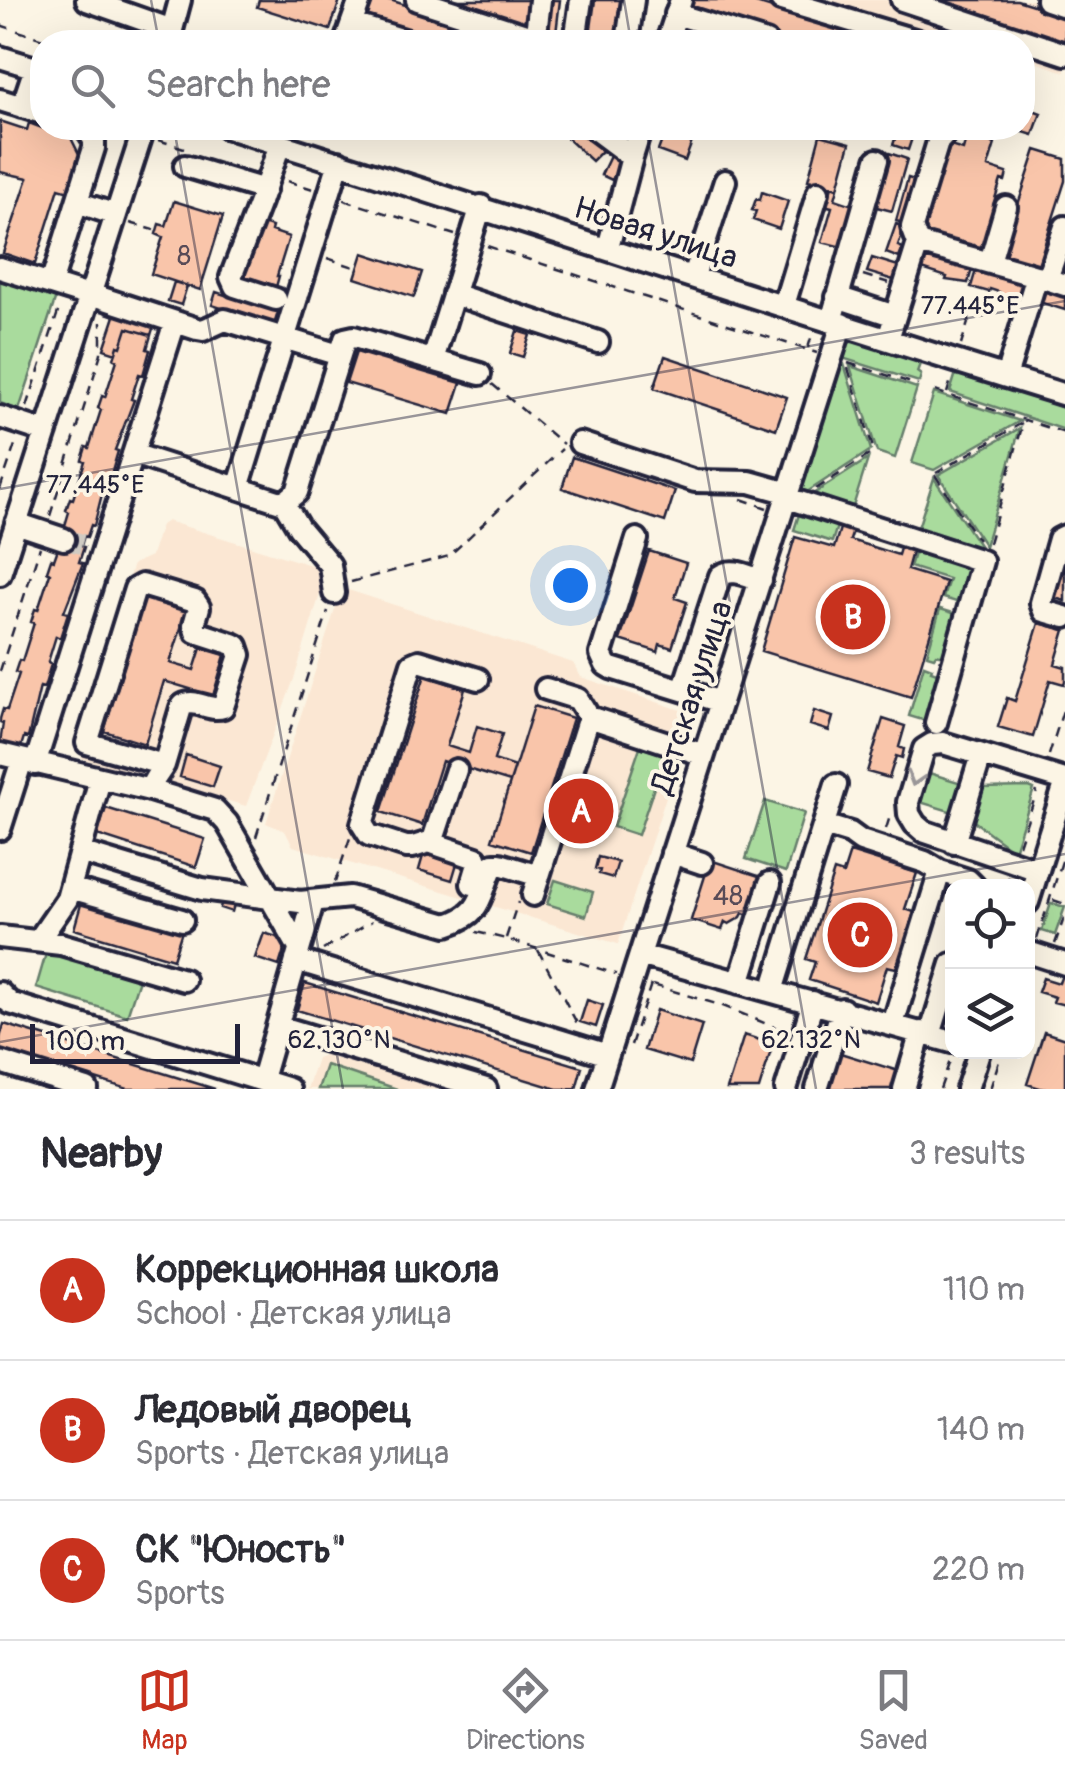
<!DOCTYPE html>
<meta charset="utf-8">
<style>
body{margin:0;font-family:Pangolin,sans-serif;background:#f7f7f7;color:#2b2b33}
.controls{position:absolute;right:30px;bottom:30px;display:grid;overflow:hidden;border-radius:20px;box-shadow:0 10px 40px #0002}
.controls button{width:90px;height:90px;display:grid;place-items:center;padding:0;border:0;border-bottom:2px solid #e1e1e2;background:#fff;color:#2b2b33;font:50px sans-serif}
.scale{position:absolute;left:30px;bottom:25px;width:210px;box-sizing:border-box;padding-left:10px;border:5px solid #22223b;border-top:0;font-size:28px;line-height:35px;white-space:nowrap;color:#22223b;-webkit-text-stroke:8px #fcf5e5;paint-order:stroke}
.you{position:absolute;left:570px;top:585px;width:35px;height:35px;margin:-25px;border:8px solid #fff;border-radius:50%;background:#1a73e8;box-shadow:0 0 0 15px #1a73e833}
.badge{display:grid;place-items:center;width:65px;height:65px;border-radius:50%;background:#c8321e;color:#fff;font-size:32px;font-weight:700}
.pin{position:absolute;translate:-50% -50%;border:5px solid #fff;box-shadow:0 2px 10px #0006}
.list{margin:0;padding:0;list-style:none}
h2{display:flex;justify-content:space-between;align-items:center;height:130px;margin:0;padding:0 40px;font-size:42px}
h2 small{font-size:32px;font-weight:400;color:#7c7c81}
.list li{display:grid;grid-template-columns:65px 1fr auto;gap:30px;align-items:center;box-sizing:border-box;height:140px;padding:0 40px;border-top:2px solid #e1e1e2}
.list b{display:block;font-size:38px;white-space:nowrap}
.list p{margin:0;font-size:32px;white-space:nowrap;color:#7c7c81}
.list em{font-size:32px;font-style:normal;color:#7c7c81}
.icon{flex:none;width:55px;height:55px;fill:none;stroke:currentColor;stroke-width:2;stroke-linecap:round;stroke-linejoin:round}
.map{position:relative;flex:none;width:1065px;height:1089px;overflow:hidden}
.search{position:absolute;background:#fff;box-shadow:0 10px 40px #0002;left:30px;right:30px;top:30px;height:110px;display:flex;align-items:center;gap:25px;box-sizing:border-box;padding:0 35px;border-radius:40px;color:#7c7c81;font-size:38px}
.sheet{height:550px;background:#fff}
nav{display:flex;justify-content:space-around;align-items:center;box-sizing:border-box;height:140px;border-top:2px solid #e1e1e2;background:#fff;font-size:28px;color:#7c7c81}
nav a{display:grid;justify-items:center;gap:5px}
nav .on{color:#c8321e}
.map>svg:first-child{display:block}
</style>
<div class="map">
<svg width="1065" height="1089" viewBox="0 0 1065 1089">
<rect width="100%" height="100%" fill="#fcf5e5"/>
<filter id="ink" filterUnits="userSpaceOnUse"><feTurbulence type="fractalNoise" baseFrequency=".01" numOctaves="2"/><feDisplacementMap in="SourceGraphic" scale="20" xChannelSelector="R" yChannelSelector="G"/><feConvolveMatrix kernelMatrix="1 2 1 2 8 2 1 2 1" color-interpolation-filters="sRGB"/></filter>
<g filter="url(#ink)">
<path fill="#fbe7d3" d="M669,0h396v72l-42,-14 -1,-16h-49l-24,-7 -7,7h-253l-12,-5z
M167,521l147,45 9,8 1,7 -30,98 -48,127 -163,-47 -8,-13 58,-182 18,-8 10,-31z
M342,588l231,75 8,14 112,37 -75,230 -325,-98 -8,-15 -19,-8z
M325,1055l19,6 12,-5 111,33h-160l10,-31z"/>
<path fill="#a9db9d" stroke="#667e6c" stroke-width="2.5" d="M0,276l57,18 -38,116 -19,-7z
M853,341l68,20 -4,11 4,3 -2,7 -80,-25 3,-10z
M837,362l7,2 27,86 -67,44 -7,-2z
M850,366l67,22 -22,70 -18,-6z
M956,373l109,35v22l-115,-38z
M934,393l86,28 -86,49 -22,-7z
M1020,428l-35,118 -47,-71z
M868,459l-16,51 -42,-14z
M934,478l49,73 -66,-20z
M800,511l38,12 -6,19 -38,-12z
M915,550l59,18 -11,36 -20,-6 6,-19 -39,-12z
M940,609l20,6 -12,42 -12,-3 -2,3 -7,-2z
M924,665l8,3 -1,3 12,4 -14,47 -20,-6z
M640,747l25,8 -27,80 -25,-8z
M929,773l36,11 -9,29 -36,-11z
M1029,787l5,2 -20,62 -43,-32 10,-31z
M765,801l39,12 -18,59 -40,-13z
M555,880l38,12 -7,24 -39,-12z
M1051,903l14,4 -10,28 -13,-4z
M47,950l94,23 -14,43 -91,-28z
M326,1065l71,24h-79z"/>
<path fill="#f9c5aa" stroke="#22223b" stroke-width="2.5" d="M259,0h81l-10,30 -73,-23z
M372,0h18l130,42h-84l-70,-23z
M441,0h91l-8,26z
M547,0h13l-5,42h-12z
M595,0h29l-6,42h-29z
M690,0h56l137,42h-90l-106,-32z
M928,0h89l48,15v29z
M681,24l59,18h-45l-18,-5z
M1022,59l9,3 -5,15 -4,-1z
M1030,103l5,1 -2,6 8,3 -8,22 -13,-4z
M0,121l27,9 2,-7 13,5h14l-1,3 15,5 10,20 3,1 -3,11 -3,-1 -8,24 -10,-3 -24,76 -32,-11 25,-75 -28,-6z
M577,128l26,22 -11,11 -25,-23z
M660,128h37l-12,33 -27,-10 7,-19 -6,-2z
M821,128h29l-2,8z
M969,128h11l-2,8 17,8 -7,23 19,6 -2,8 -4,-1 -8,25 3,1 -14,45 -65,-20 27,-87 19,6z
M897,133l15,5 -4,12 -15,-5z
M820,135l30,8 -12,45 -30,-8z
M1036,150l29,9v22l-28,87 -36,-12z
M889,153l18,6 -15,52 -19,-5z
M610,156l12,5 -10,19 -11,-5z
M908,178l10,3 -12,43 -10,-3z
M832,186l6,2 -3,11 18,6 -11,42 -20,-5 10,-35 -13,-3 4,-13 7,2z
M762,192l26,9 -9,28 -26,-9 3,-9 -4,-1 4,-11 4,1z
M174,201l49,15 -23,74 -49,-16 12,-37 -7,-3 3,-10 7,2z
M263,224l9,3 -1,4 18,6 -12,39h2l-3,11 -3,-1 -1,5 -35,-14 20,-51 5,2z
M896,224l9,3 -7,19 5,2 -4,10 -13,-5z
M363,253l59,19 -8,25 -59,-19z
M923,254l49,15 -4,14 -22,-3 1,-3 -28,-9z
M872,258l33,10 -5,14 -33,-10z
M976,270l27,9 1,-5 25,7 -6,19 -10,-4 -1,3 -14,-4 1,-3 -9,-3 -1,3 -18,-5z
M174,282l13,4 -6,19 -13,-4z
M1042,284l23,8v18l-29,-9z
M216,292l62,20 -4,13 -62,-20z
M108,306l48,13 -5,16 -24,-7 -6,19 -3,-1 -2,7 -12,-4 11,-33 -9,-3z
M127,328l24,7 -4,14 3,1 -7,25 -4,-1 -8,25 3,1 -19,50 3,1 -7,24 -4,-1 -13,52 -3,-1 -4,12 -3,-1 -3,10 -17,-5v-12l5,-17 -3,-2 4,-12 3,1 12,-38 -3,-1 4,-13 3,1 12,-38 -3,-2 4,-12 3,1 12,-37 -3,-1 4,-13 3,1z
M517,331l13,4 -7,22 -13,-4z
M356,352l105,31 -10,31 -105,-31z
M665,356l122,41 -11,32 -122,-41z
M572,457l103,34 -10,31 -103,-34z
M841,525l13,3 -4,12 48,15 3,-10 12,3 -6,22 39,12 -35,115 -150,-46 34,-114 39,11z
M61,540l23,7 -5,15 4,1 -19,49 4,1 -8,25 -4,-2 -8,26 3,2 -7,24 -4,-1 -12,51 -4,-1 -4,13 -20,-7 3,-20 -3,-1v-3l3,-10 4,1 12,-36 -4,-2 4,-12 3,1 12,-38 -3,-1 4,-13 3,1 12,-37 -3,-2 4,-12 3,1z
M1065,542v59l-17,-5z
M649,551l37,12 -11,35 12,4 -15,46 -12,-4 -2,8 -38,-12z
M145,597l42,12 -17,54 24,7 7,-22 24,7 -12,41 -49,-15 -19,63 -41,-13z
M1039,623l26,7 -10,34 10,3v14l-1,3 -14,-4 -17,57 -35,-10 9,-29 8,3z
M425,675l40,14 -18,57 22,7 8,-27 25,8 -8,26 21,7 -5,15 -68,-21 -20,64 -41,-13z
M534,706l39,12 -42,134 -39,-12z
M814,711l19,6 -4,14 -19,-6z
M883,719l22,7 -6,21 5,2 -2,9 -6,-2 -7,22 -22,-6z
M186,755l34,11 -7,21 -33,-10z
M106,808l99,31 -9,28 -99,-32z
M425,849l33,11 -6,20 -33,-10z
M850,852l67,21 -12,36 9,3 -18,56 -9,-2 -11,36 -67,-22 6,-18 -9,-3 28,-88 9,3z
M598,857l20,5 -5,16 -14,-4 1,-4 -5,-1z
M710,860l52,17 -12,38 -7,-2 -2,4 -12,7 -4,-2 -3,8 -31,-10z
M223,898l12,3 -3,11 -12,-4z
M82,901l100,30 -9,28 -99,-30z
M264,933l23,7 -8,26 -24,-8z
M1062,975l3,1v29l-12,-3 2,-5 -17,-5 5,-14 16,5z
M305,983l277,84 -6,22h-19l-260,-79z
M587,1000l16,5 -7,22 -16,-5z
M656,1010l46,15 -12,39 -46,-14z
M4,1024l211,65h-87l-128,-39v-12z
M1044,1032l21,7v50h-22l-16,-5z
M744,1035l29,9 -14,45h-32z
M837,1052l68,21 -5,16h-75z"/>
<g fill="none" stroke-linecap="round" stroke-linejoin="round">
<path stroke="#d0cbc3" stroke-width="20" stroke-dasharray="20 10" stroke-linecap="butt" d="M64,539l18,5"/>
<g stroke="#22223b" stroke-width="28">
<path id="minor" d="M87,0l85,30
M417,0l118,38
M781,0l140,42
M902,0l163,54
M1047,0l18,6
M676,14l90,28
M353,24l58,18
M169,41l11,-41
M345,42l15,-42
M535,42l5,-42
M575,42l6,-42
M627,42l6,-42
M667,42l14,-42
M0,57l42,13
M0,100l42,13
M22,107l13,-39
M228,128c280,87 557,182 837,267
M593,128l39,29 -24,91
M632,157l9,-29
M185,166l80,24
M77,202l39,13
M918,243c49,14 98,26 147,42
M990,262l16,-55
M0,268l89,28
M694,276l31,-95
M1047,279l18,-52
M51,284l43,-136v-8l-8,-12
M90,294l107,35 6,1 22,-10 114,35
M453,294l145,48
M837,297l58,19
M276,299l-41,-13 -4,-9 29,-75 20,-58
M784,305l34,-113
M831,321l46,-161
M888,339l30,-96 -6,-16 26,-85 13,-14
M433,360l48,-154
M1006,377l31,-101
M0,417l46,15
M580,443l115,38 55,1 39,11
M133,454l151,49 15,25 31,37 4,28
M238,488l101,-326
M787,498l195,63 -46,162
M284,503l13,-11 48,-153 9,-2 126,37
M16,523l48,16
M1065,536l-6,3 -18,64 3,8 21,6
M637,539l-36,115 5,11 5,3 110,34
M0,574l144,-446
M683,690l37,-114c12,-9 28,0 41,4
M589,717l115,38
M0,754l150,36 65,20 12,13 72,125
M35,764l140,-442
M150,790c3,-11 9,-16 14,-25l17,-57 2,-3c13,-7 26,7 40,2l17,-52 -3,-9 -4,-2 -37,-12 -2,-7 5,-18 -4,-6 -53,-16 -7,4 -48,154 77,22
M824,825l26,8 11,8 64,21 15,9 28,9 6,6
M0,829l22,-69
M432,843l24,-73
M954,843l27,-88
M80,852l122,37 98,13 50,-5 97,28c38,-12 32,-31 47,-61h6l39,12
M672,853l30,10
M1038,870l-115,-39 -8,-7 -6,-10 -1,-12 16,-53 8,-5 11,-1 122,37
M472,884l6,-20 -2,-6 -47,-16 -16,5h-7l-37,-12 -7,-11 50,-160 7,-3 59,18
M70,888l112,32
M533,895l56,-178 -11,-18 -32,-10
M1028,902l37,-118
M0,937l61,7 123,36
M38,941l29,-42 33,-120
M1028,952l37,12
M640,955l312,87
M296,960l312,95
M739,983l31,-100
M772,991l64,-206
M0,993l10,10 279,86
M893,1024l47,-153
M278,1026l208,63
M930,1035l22,-71
M0,1062l87,27
M262,1079l51,-177
M597,1089l245,-765
M786,1089l27,-87
M817,1089l25,-80
M904,1089l17,-57
M967,1089l12,-37"/>
</g>
<path stroke="#22223b" stroke-width="2.5" stroke-dasharray="10 8" stroke-linecap="butt" d="M0,25l52,17
M285,42l4,-12
M111,140l4,-12
M158,140l26,8
M287,181l26,8
M344,200l111,35
M130,223l24,7
M487,246l330,107
M327,258l27,9
M863,275l26,8
M961,345l12,-38
M808,348l5,-16
M848,363l70,22
M848,368l26,83
M492,384l71,60
M935,391l130,42
M947,393l5,-16
M27,407l33,-101
M936,473l86,-50
M935,475l43,65
M0,489l17,-50
M816,489l53,-34
M741,499l26,9
M50,516l51,-163v-31
M989,543l35,-123
M351,582l98,-26 113,-107
M0,671l40,-124
M1049,755l16,-51
M886,829l5,-16
M256,837l72,-226
M1019,845l18,-54
M335,882l15,-44
M1006,886l3,-9
M1053,900l12,4
M476,932l30,7 110,35
M506,938l12,-36
M1037,939l28,-87
M1055,944l10,-29
M323,950l49,-29
M538,950l41,77
M653,985l70,21 56,23 5,7
M631,1045l22,-67
M940,1089l11,-31
M990,1089l12,-37"/>
<use href="#minor" stroke="#fcf5e5" stroke-width="20"/>
</g>
<defs><path id="oneway-chevron" d="M-2-3.5L2.5 0L-2 3.5" fill="none" stroke-width="1.6" stroke-linecap="round" stroke-linejoin="round" transform="scale(2.5)"/></defs>
<use stroke="#9a9698" href="#oneway-chevron" transform="translate(915 779) rotate(107)"/>
</g>
<path fill="none" stroke="#22223b" stroke-width="2.5" stroke-opacity="0.45" d="M151,0l8,42M624,0l7,42M174,128l169,961M646,128l170,961M0,489l1065,-188M0,1042l1065,-188"/>
<g text-anchor="middle" stroke-width="8" stroke-linejoin="round" paint-order="stroke">
<g font-size="28" fill="#584b57">
<text x="184" y="265">8</text>
<text x="728" y="905">48</text>
</g>
<g font-size="32" fill="#22223b" stroke="#fcf5e5">
<text transform="translate(656 232) rotate(18)" y="11">Новая улица</text>
<text transform="translate(691 697) rotate(-72)" y="11">Детская улица</text>
</g>
</g>
<g font-size="25" text-anchor="middle" fill="#22223b" stroke="#fcf5e5" stroke-width="8" stroke-linejoin="round" paint-order="stroke">
<text x="970" y="314">77.445°E</text>
<text x="95" y="493">77.445°E</text>
<text x="339" y="1048">62.130°N</text>
<text x="811" y="1048">62.132°N</text>
</g>
</svg>
<div class="controls">
<button><svg class="icon" aria-label="locate" viewBox="0 0 24 24"><circle cx="12" cy="12" r="6"/><path d="M12 2v4M12 18v4M2 12h4M18 12h4"/></svg></button>
<button><svg class="icon" aria-label="layers" viewBox="0 0 24 24"><path d="M12 4l9 5-9 5-9-5zM3 14l9 5 9-5"/></svg></button>
</div>
<div class="scale">100 m</div>
<div class="you"></div>
<div class="pin badge" style="left:581px;top:811px">A</div>
<div class="pin badge" style="left:853px;top:617px">B</div>
<div class="pin badge" style="left:860px;top:935px">C</div>
<div class="search"><svg class="icon" aria-label="search" viewBox="0 0 24 24"><circle cx="10" cy="10" r="6"/><path d="M15 15l6 6"/></svg>Search here</div>
</div>
<section class="sheet">
<h2>Nearby<small>3 results</small></h2>
<ul class="list">
<li><span class="badge">A</span><div><b>Коррекционная школа</b><p>School · Детская улица</p></div><em>110 m</em></li>
<li><span class="badge">B</span><div><b>Ледовый дворец</b><p>Sports · Детская улица</p></div><em>140 m</em></li>
<li><span class="badge">C</span><div><b>СК &quot;Юность&quot;</b><p>Sports</p></div><em>220 m</em></li>
</ul>
</section>
<nav>
<a class="on"><svg class="icon" aria-label="map" viewBox="0 0 24 24"><path d="M3 6l6-2 6 2 6-2v14l-6 2-6-2-6 2zM9 4v14M15 6v14"/></svg>Map</a>
<a><svg class="icon" aria-label="directions" viewBox="0 0 24 24"><path d="M12 3l9 9-9 9-9-9zM9 14v-3h6M13 9l2 2-2 2"/></svg>Directions</a>
<a><svg class="icon" aria-label="saved" viewBox="0 0 24 24"><path d="M7 4h10v16l-5-4-5 4z"/></svg>Saved</a>
</nav>
